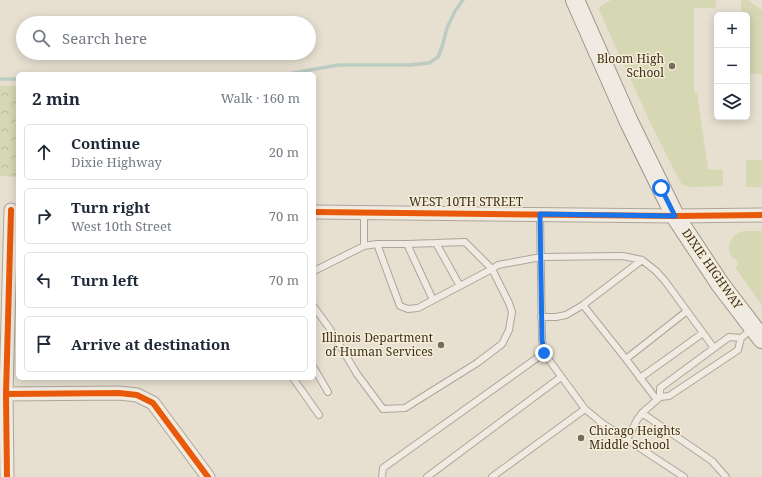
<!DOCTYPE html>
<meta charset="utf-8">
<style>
body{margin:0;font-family:"Noto Serif",serif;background:#f2f2f3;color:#1f2937}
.controls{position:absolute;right:12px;top:12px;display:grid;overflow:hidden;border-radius:6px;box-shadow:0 2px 10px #0003}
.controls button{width:36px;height:36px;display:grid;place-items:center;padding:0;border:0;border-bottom:1px solid #e0e1e3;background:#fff;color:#1f2937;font:20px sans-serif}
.stop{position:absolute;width:12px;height:12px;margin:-9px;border:3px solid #1a73e8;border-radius:50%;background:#fff}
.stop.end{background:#1a73e8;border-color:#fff;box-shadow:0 1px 4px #0008}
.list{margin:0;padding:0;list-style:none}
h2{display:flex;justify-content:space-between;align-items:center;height:52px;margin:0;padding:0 16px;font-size:17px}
h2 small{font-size:13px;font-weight:400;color:#747a83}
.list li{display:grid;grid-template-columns:26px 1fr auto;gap:12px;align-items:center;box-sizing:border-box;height:56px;margin:0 8px 8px;padding:0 8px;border:1px solid #e0e1e3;border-radius:6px}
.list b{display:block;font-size:15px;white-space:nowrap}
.list p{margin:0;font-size:13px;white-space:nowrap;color:#747a83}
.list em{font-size:13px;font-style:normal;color:#747a83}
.icon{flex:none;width:22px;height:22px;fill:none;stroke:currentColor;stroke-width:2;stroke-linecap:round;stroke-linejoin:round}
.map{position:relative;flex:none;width:762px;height:477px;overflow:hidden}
.search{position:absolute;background:#fff;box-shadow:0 2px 10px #0003;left:16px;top:16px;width:300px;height:44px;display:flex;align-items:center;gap:10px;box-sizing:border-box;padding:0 14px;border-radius:22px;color:#747a83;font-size:15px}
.panel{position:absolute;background:#fff;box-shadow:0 2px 10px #0003;left:16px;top:72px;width:300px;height:308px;border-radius:6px}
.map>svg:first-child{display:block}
</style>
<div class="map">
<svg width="762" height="477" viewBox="0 0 762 477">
<defs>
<pattern id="forest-crowns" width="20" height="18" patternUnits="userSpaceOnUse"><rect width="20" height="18" fill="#d6d7b3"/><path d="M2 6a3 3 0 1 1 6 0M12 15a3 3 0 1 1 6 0" fill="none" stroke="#b9b99a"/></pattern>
</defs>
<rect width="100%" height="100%" fill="#e7e0d1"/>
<path fill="#d6d7b3" d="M611,0h105v8h-22v85h4v7l10,69 15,1v16l-33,1 -8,-2 -31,-61 -53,-116z
M741,0h7l14,10v64l-15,-1v-58h-5v-5h-1z
M746,160h16v27h-16z
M743,231h19v74l-27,-38 4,-3 -4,-6 -2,1c-8,-13 -4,-22 10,-28z"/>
<path fill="url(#forest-crowns)" d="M0,86h18v91l-18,-1z"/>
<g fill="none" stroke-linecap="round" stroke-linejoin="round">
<path stroke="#bcccc2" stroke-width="3.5" d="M288,74l16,-3 35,-6h71l19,-2 9,-6 4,-10 5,-19 8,-17 8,-11
M0,79h18"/>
<g stroke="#ada599" stroke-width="8">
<path id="lane" d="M540,214l2,126 2,13 41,56 17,14 82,54
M436,243l24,43
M407,244l26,56
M364,246l13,-2 23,62 8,3 10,-1 74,-39 -27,-27 -58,2h-30
M314,271l50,-25v-33
M583,305l43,54 31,41
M314,307l16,22 27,45 26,35 22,-1 72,-45 25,-19 7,-14 3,-18 -3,-9 -17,-34 6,-4 43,-8 82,-1 19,4 14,11 9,10 49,67
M541,317h15l10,-2 17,-10 59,-45
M741,338l-12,-1 -69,51v9l9,-1 69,-46 3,-12 11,-9
M626,359l61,-48
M314,368l14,24
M293,378l26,37
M640,378l63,-45
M642,413l70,48 14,16
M627,439l10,-19 5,-7 17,-15
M382,477l1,-9 161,-115
M427,477l134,-100
M492,477l93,-68"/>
</g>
<g stroke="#ada599" stroke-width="15">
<path id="street" d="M314,212l361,4 87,-1
M6,394l113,-1 18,2 16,8 55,74
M7,477l-1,-83 5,-184"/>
</g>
<g stroke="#9c958a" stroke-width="20">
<path id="secondary" d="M575,0l54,122 46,94 45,68 42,55"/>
</g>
<use href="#lane" stroke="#efebe3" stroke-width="6"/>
<use href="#street" stroke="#efebe3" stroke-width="13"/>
<use href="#secondary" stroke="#efebe3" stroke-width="18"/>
<g stroke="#f7eed8" stroke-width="8">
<path id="cycleway" d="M314,212l361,4 87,-1
M6,394l113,-1 18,2 16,8 55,74
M7,477l-1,-83 5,-184"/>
</g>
<use href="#cycleway" stroke="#e8590c" stroke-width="6"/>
</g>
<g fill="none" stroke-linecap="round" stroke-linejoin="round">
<path stroke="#1a73e8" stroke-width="5" d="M544,353l-2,-13 -2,-126 135,2 -14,-28"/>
</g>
<g fill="#786c5e" stroke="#f7eed8" stroke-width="1.5">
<circle cx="672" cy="66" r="4"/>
<circle cx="441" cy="345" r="4"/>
<circle cx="581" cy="438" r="4"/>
</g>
<g text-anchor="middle" stroke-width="3" stroke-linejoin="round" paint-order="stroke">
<g font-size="12" fill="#3d2e20" stroke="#f7eed8" text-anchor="end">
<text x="664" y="63">Bloom High<tspan x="664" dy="14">School</tspan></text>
<text x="433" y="342">Illinois Department<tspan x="433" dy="14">of Human Services</tspan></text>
<text x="589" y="435" text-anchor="start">Chicago Heights<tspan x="589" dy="14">Middle School</tspan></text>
</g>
<g font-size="12" fill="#3d2e20" stroke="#f7eed8">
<text x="466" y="206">WEST 10TH STREET</text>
<text transform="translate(712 269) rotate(55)" y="4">DIXIE HIGHWAY</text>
</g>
</g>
</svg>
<div class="controls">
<button>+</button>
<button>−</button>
<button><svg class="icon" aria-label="layers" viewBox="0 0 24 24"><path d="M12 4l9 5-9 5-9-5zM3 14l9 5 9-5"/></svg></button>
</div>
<div class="stop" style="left:661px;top:188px"></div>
<div class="stop end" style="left:544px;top:353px"></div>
<div class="search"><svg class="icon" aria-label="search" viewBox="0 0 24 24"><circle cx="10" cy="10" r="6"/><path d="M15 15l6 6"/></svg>Search here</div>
<section class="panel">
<h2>2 min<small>Walk · 160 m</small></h2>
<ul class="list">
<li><svg class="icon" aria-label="ahead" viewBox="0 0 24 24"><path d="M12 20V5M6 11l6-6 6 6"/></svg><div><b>Continue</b><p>Dixie Highway</p></div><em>20 m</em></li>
<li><svg class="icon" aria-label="right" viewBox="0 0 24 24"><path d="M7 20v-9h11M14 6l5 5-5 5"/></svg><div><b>Turn right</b><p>West 10th Street</p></div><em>70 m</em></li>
<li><svg class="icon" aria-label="left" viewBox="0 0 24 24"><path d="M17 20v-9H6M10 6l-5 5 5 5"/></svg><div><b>Turn left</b></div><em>70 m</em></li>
<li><svg class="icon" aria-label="arrive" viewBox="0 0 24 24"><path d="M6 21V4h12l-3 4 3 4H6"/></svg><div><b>Arrive at destination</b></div></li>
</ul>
</section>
</div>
